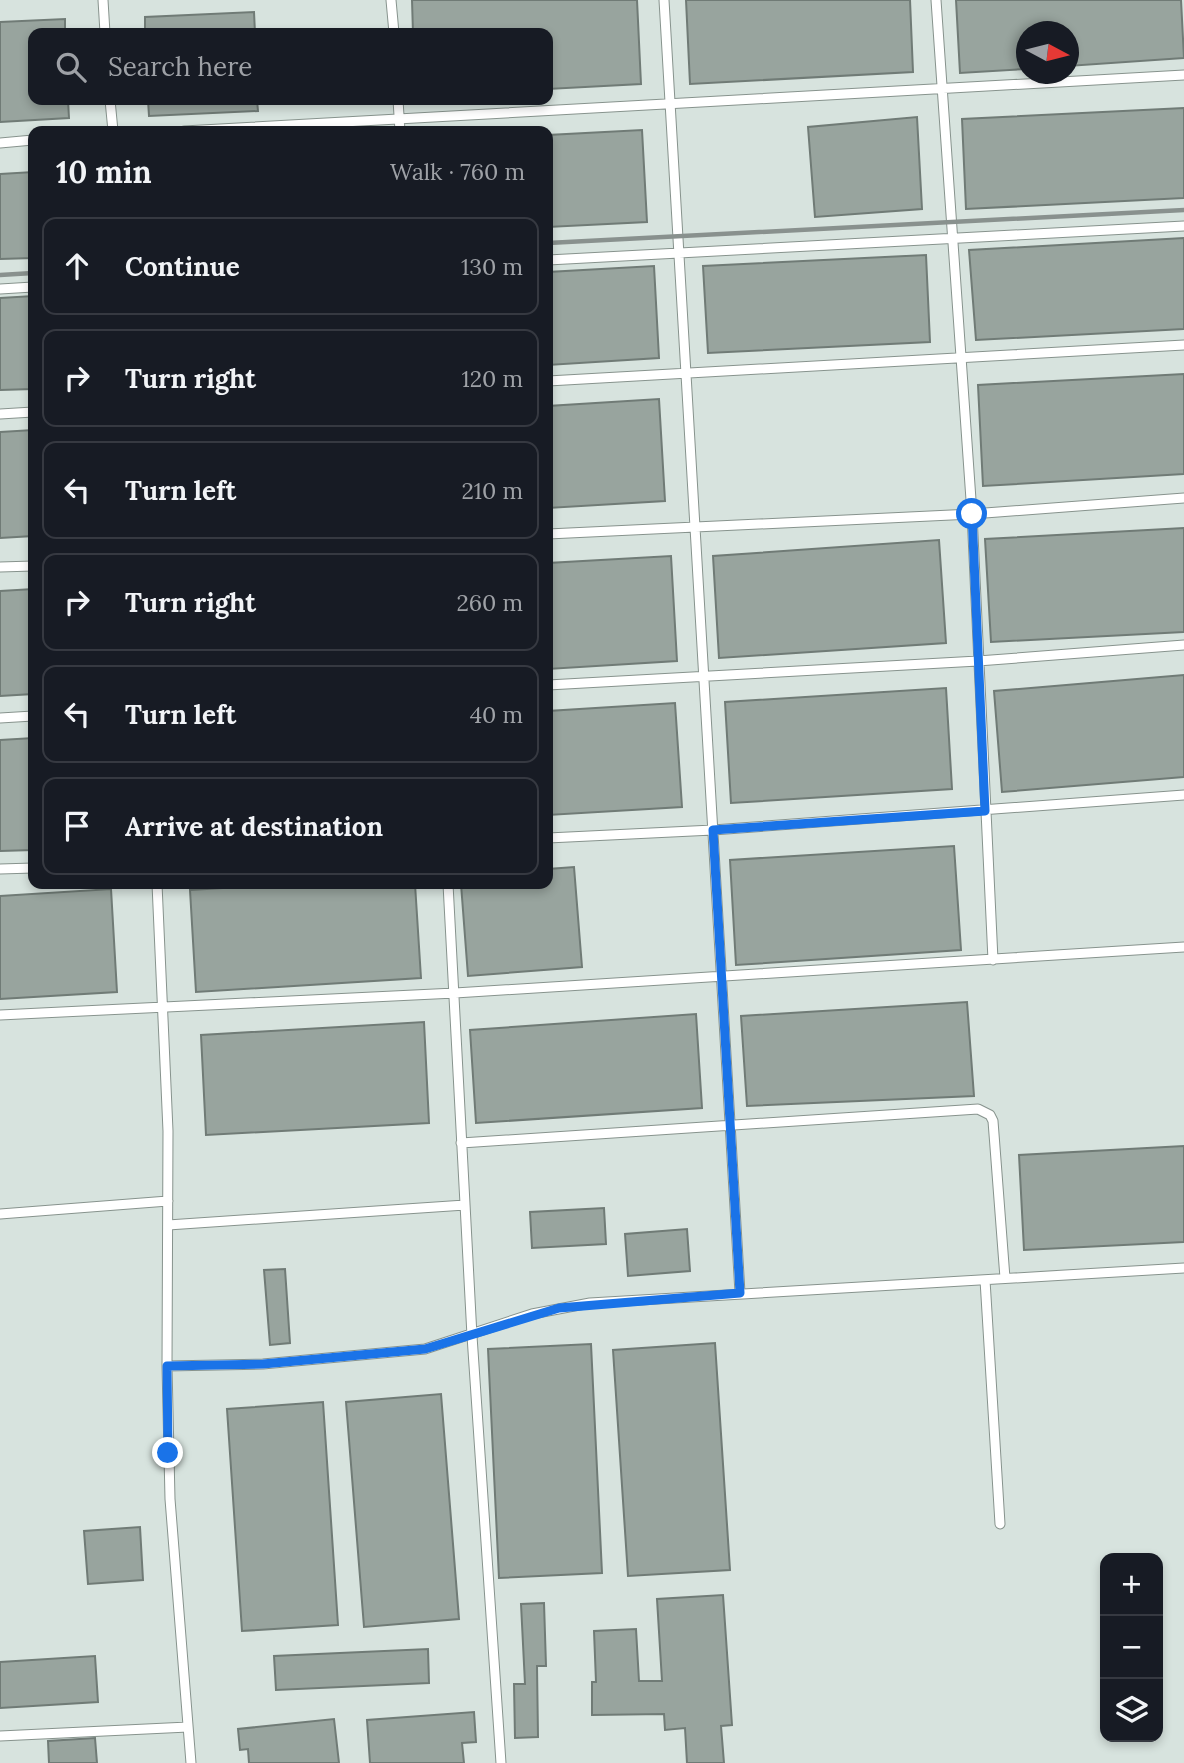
<!DOCTYPE html>
<meta charset="utf-8">
<style>
body{margin:0;font-family:Lora,serif;background:#242831;color:#f1f3f6}
.controls{position:absolute;right:21px;bottom:21px;display:grid;overflow:hidden;border-radius:14px;box-shadow:0 4px 10px #0003}
.controls button{width:63px;height:63px;display:grid;place-items:center;padding:0;border:0;border-bottom:2px solid #363941;background:#171b24;color:#f1f3f6;font:35px sans-serif}
.compass{position:absolute;left:1016px;top:21px;width:63px;height:63px;border-radius:50%;background:#171b24;box-shadow:0 4px 10px #0003;rotate:97deg}
.stop{position:absolute;width:21px;height:21px;margin:-16px;border:5px solid #1a73e8;border-radius:50%;background:#fff}
.stop.end{background:#1a73e8;border-color:#fff;box-shadow:0 2px 7px #0008}
.list{margin:0;padding:0;list-style:none}
h2{display:flex;justify-content:space-between;align-items:center;height:91px;margin:0;padding:0 28px;font-size:30px}
h2 small{font-size:23px;font-weight:400;color:#9ea1a6}
.list li{display:grid;grid-template-columns:46px 1fr auto;gap:21px;align-items:center;box-sizing:border-box;height:98px;margin:0 14px 14px;padding:0 14px;border:2px solid #363941;border-radius:14px}
.list b{display:block;font-size:26px;white-space:nowrap}
.list em{font-size:23px;font-style:normal;color:#9ea1a6}
.icon{flex:none;width:38px;height:38px;fill:none;stroke:currentColor;stroke-width:2;stroke-linecap:round;stroke-linejoin:round}
.map{position:relative;flex:none;width:1184px;height:1763px;overflow:hidden}
.search{position:absolute;background:#171b24;box-shadow:0 4px 10px #0003;left:28px;top:28px;width:525px;height:77px;display:flex;align-items:center;gap:18px;box-sizing:border-box;padding:0 24px;border-radius:14px;color:#9ea1a6;font-size:26px}
.panel{position:absolute;background:#171b24;box-shadow:0 4px 10px #0003;left:28px;top:126px;width:525px;height:763px;border-radius:14px}
.map>svg:first-child{display:block}
</style>
<div class="map">
<svg width="1184" height="1763" viewBox="0 0 1184 1763">
<rect width="100%" height="100%" fill="#d7e3de"/>
<path fill="#98a49e" stroke="#707b76" stroke-width="2" d="M412,0h225l4,84 -93,5v-56h-135z
M686,0h224l3,72 -223,12z
M956,0h225l3,58 -116,8v-34h-42v37l-66,4z
M254,12l1,21h-110v-16z
M65,19v14h-32v67h35l1,18 -69,4v-100z
M148,100h109l1,11 -109,5z
M1184,108v90l-218,11 -4,-90z
M917,117l5,92 -107,8 -7,-90z
M642,130l5,92 -99,5v-92z
M33,172v86l-33,1v-85z
M1184,238v91l-208,11 -7,-90z
M926,255l4,87 -222,11 -5,-87z
M654,266l5,92 -111,7v-93z
M33,296v93l-33,1v-92z
M1184,374v100l-201,12 -5,-101z
M659,399l6,102 -117,7v-102z
M33,430v106l-33,2v-106z
M1184,528v104l-193,10 -6,-103z
M939,540l7,103 -227,15 -6,-102z
M671,556l6,105 -129,8v-106z
M33,589v105l-33,2v-105z
M1184,675v102l-182,15 -8,-101z
M946,688l6,101 -221,14 -6,-101z
M675,703l7,104 -134,8v-104z
M33,738v112l-33,1v-111z
M954,846l7,104 -225,15 -6,-105z
M574,867l8,100 -114,9 -7,-92h87v-15z
M289,884h126l6,94 -225,14 -6,-102z
M111,889l6,103 -117,7v-103z
M967,1002l7,94 -227,10 -6,-90z
M696,1014l6,94 -226,15 -6,-93z
M424,1022l5,101 -223,12 -5,-100z
M1184,1146v96l-160,8 -5,-95z
M604,1208l2,36 -74,4 -2,-36z
M687,1229l3,42 -62,5 -3,-42z
M285,1269l5,74 -20,2 -6,-75z
M715,1343l15,227 -102,6 -15,-226z
M591,1344l11,229 -103,5 -11,-229z
M441,1394l18,225 -95,8 -18,-225z
M323,1402l15,223 -96,6 -15,-222z
M140,1527l3,53 -55,4 -4,-53z
M723,1595l9,130 -11,1 3,37h-37l-2,-35 -20,2 -1,-16 -72,1v-33h4l-2,-51 42,-2 3,52h23l-5,-82z
M544,1603l2,63h-9l1,71 -23,1 -1,-54h11l-4,-80z
M428,1649l1,34 -153,7 -2,-34z
M95,1656l3,46 -98,6v-46z
M474,1712l2,30 -14,1 2,20h-94l-3,-43z
M334,1719l5,44h-90l-1,-14 -8,1 -2,-21z
M95,1738l2,25h-48l-1,-22z"/>
<g fill="none" stroke-linecap="round" stroke-linejoin="round">
<g stroke="#87938d" stroke-width="11">
<path id="service" d="M103,0l2,33
M391,0l3,33
M664,0l76,1293
M936,0l36,514 21,446
M110,100l3,31
M398,100l2,31
M184,131l1000,-56
M0,143l33,-3
M548,260l636,-34
M0,289l33,-2
M548,381l636,-36
M0,414l33,-2
M548,534l424,-20 212,-16
M0,567l33,-1
M548,685l430,-24 206,-16
M0,718l33,-2
M548,838l165,-8 471,-35
M0,869l33,-1
M157,884l11,247 -1,235
M448,884l24,452 29,427
M0,1015l455,-22 729,-46
M461,1143l517,-34 12,6 3,6 12,157
M0,1214l168,-13
M168,1225l297,-20
M985,1280l15,244
M0,1736l188,-9
M191,1763l-21,-264 -3,-133 96,-2 162,-15 107,-35 58,-11 594,-35"/>
</g>
<use href="#service" stroke="#fff" stroke-width="9"/>
<path stroke="#89918e" stroke-width="4.5" d="M548,243l636,-33
M0,275l33,-2"/>
</g>
<g fill="none" stroke-linecap="round" stroke-linejoin="round">
<path stroke="#1a73e8" stroke-width="9" d="M168,1453l-1,-87 96,-2 162,-15 134,-41 181,-15 -27,-463 272,-19 -13,-297"/>
</g>
</svg>
<div class="controls">
<button>+</button>
<button>−</button>
<button><svg class="icon" aria-label="layers" viewBox="0 0 24 24"><path d="M12 4l9 5-9 5-9-5zM3 14l9 5 9-5"/></svg></button>
</div>
<svg class="compass" viewBox="-18 -18 36 36"><path d="M0-13l5 13h-10z" fill="#e53935"/><path d="M0 13l5-13h-10z" fill="#9ea1a6"/></svg>
<div class="stop" style="left:972px;top:514px"></div>
<div class="stop end" style="left:168px;top:1453px"></div>
<div class="search"><svg class="icon" aria-label="search" viewBox="0 0 24 24"><circle cx="10" cy="10" r="6"/><path d="M15 15l6 6"/></svg>Search here</div>
<section class="panel">
<h2>10 min<small>Walk · 760 m</small></h2>
<ul class="list">
<li><svg class="icon" aria-label="ahead" viewBox="0 0 24 24"><path d="M12 20V5M6 11l6-6 6 6"/></svg><div><b>Continue</b></div><em>130 m</em></li>
<li><svg class="icon" aria-label="right" viewBox="0 0 24 24"><path d="M7 20v-9h11M14 6l5 5-5 5"/></svg><div><b>Turn right</b></div><em>120 m</em></li>
<li><svg class="icon" aria-label="left" viewBox="0 0 24 24"><path d="M17 20v-9H6M10 6l-5 5 5 5"/></svg><div><b>Turn left</b></div><em>210 m</em></li>
<li><svg class="icon" aria-label="right" viewBox="0 0 24 24"><path d="M7 20v-9h11M14 6l5 5-5 5"/></svg><div><b>Turn right</b></div><em>260 m</em></li>
<li><svg class="icon" aria-label="left" viewBox="0 0 24 24"><path d="M17 20v-9H6M10 6l-5 5 5 5"/></svg><div><b>Turn left</b></div><em>40 m</em></li>
<li><svg class="icon" aria-label="arrive" viewBox="0 0 24 24"><path d="M6 21V4h12l-3 4 3 4H6"/></svg><div><b>Arrive at destination</b></div></li>
</ul>
</section>
</div>
